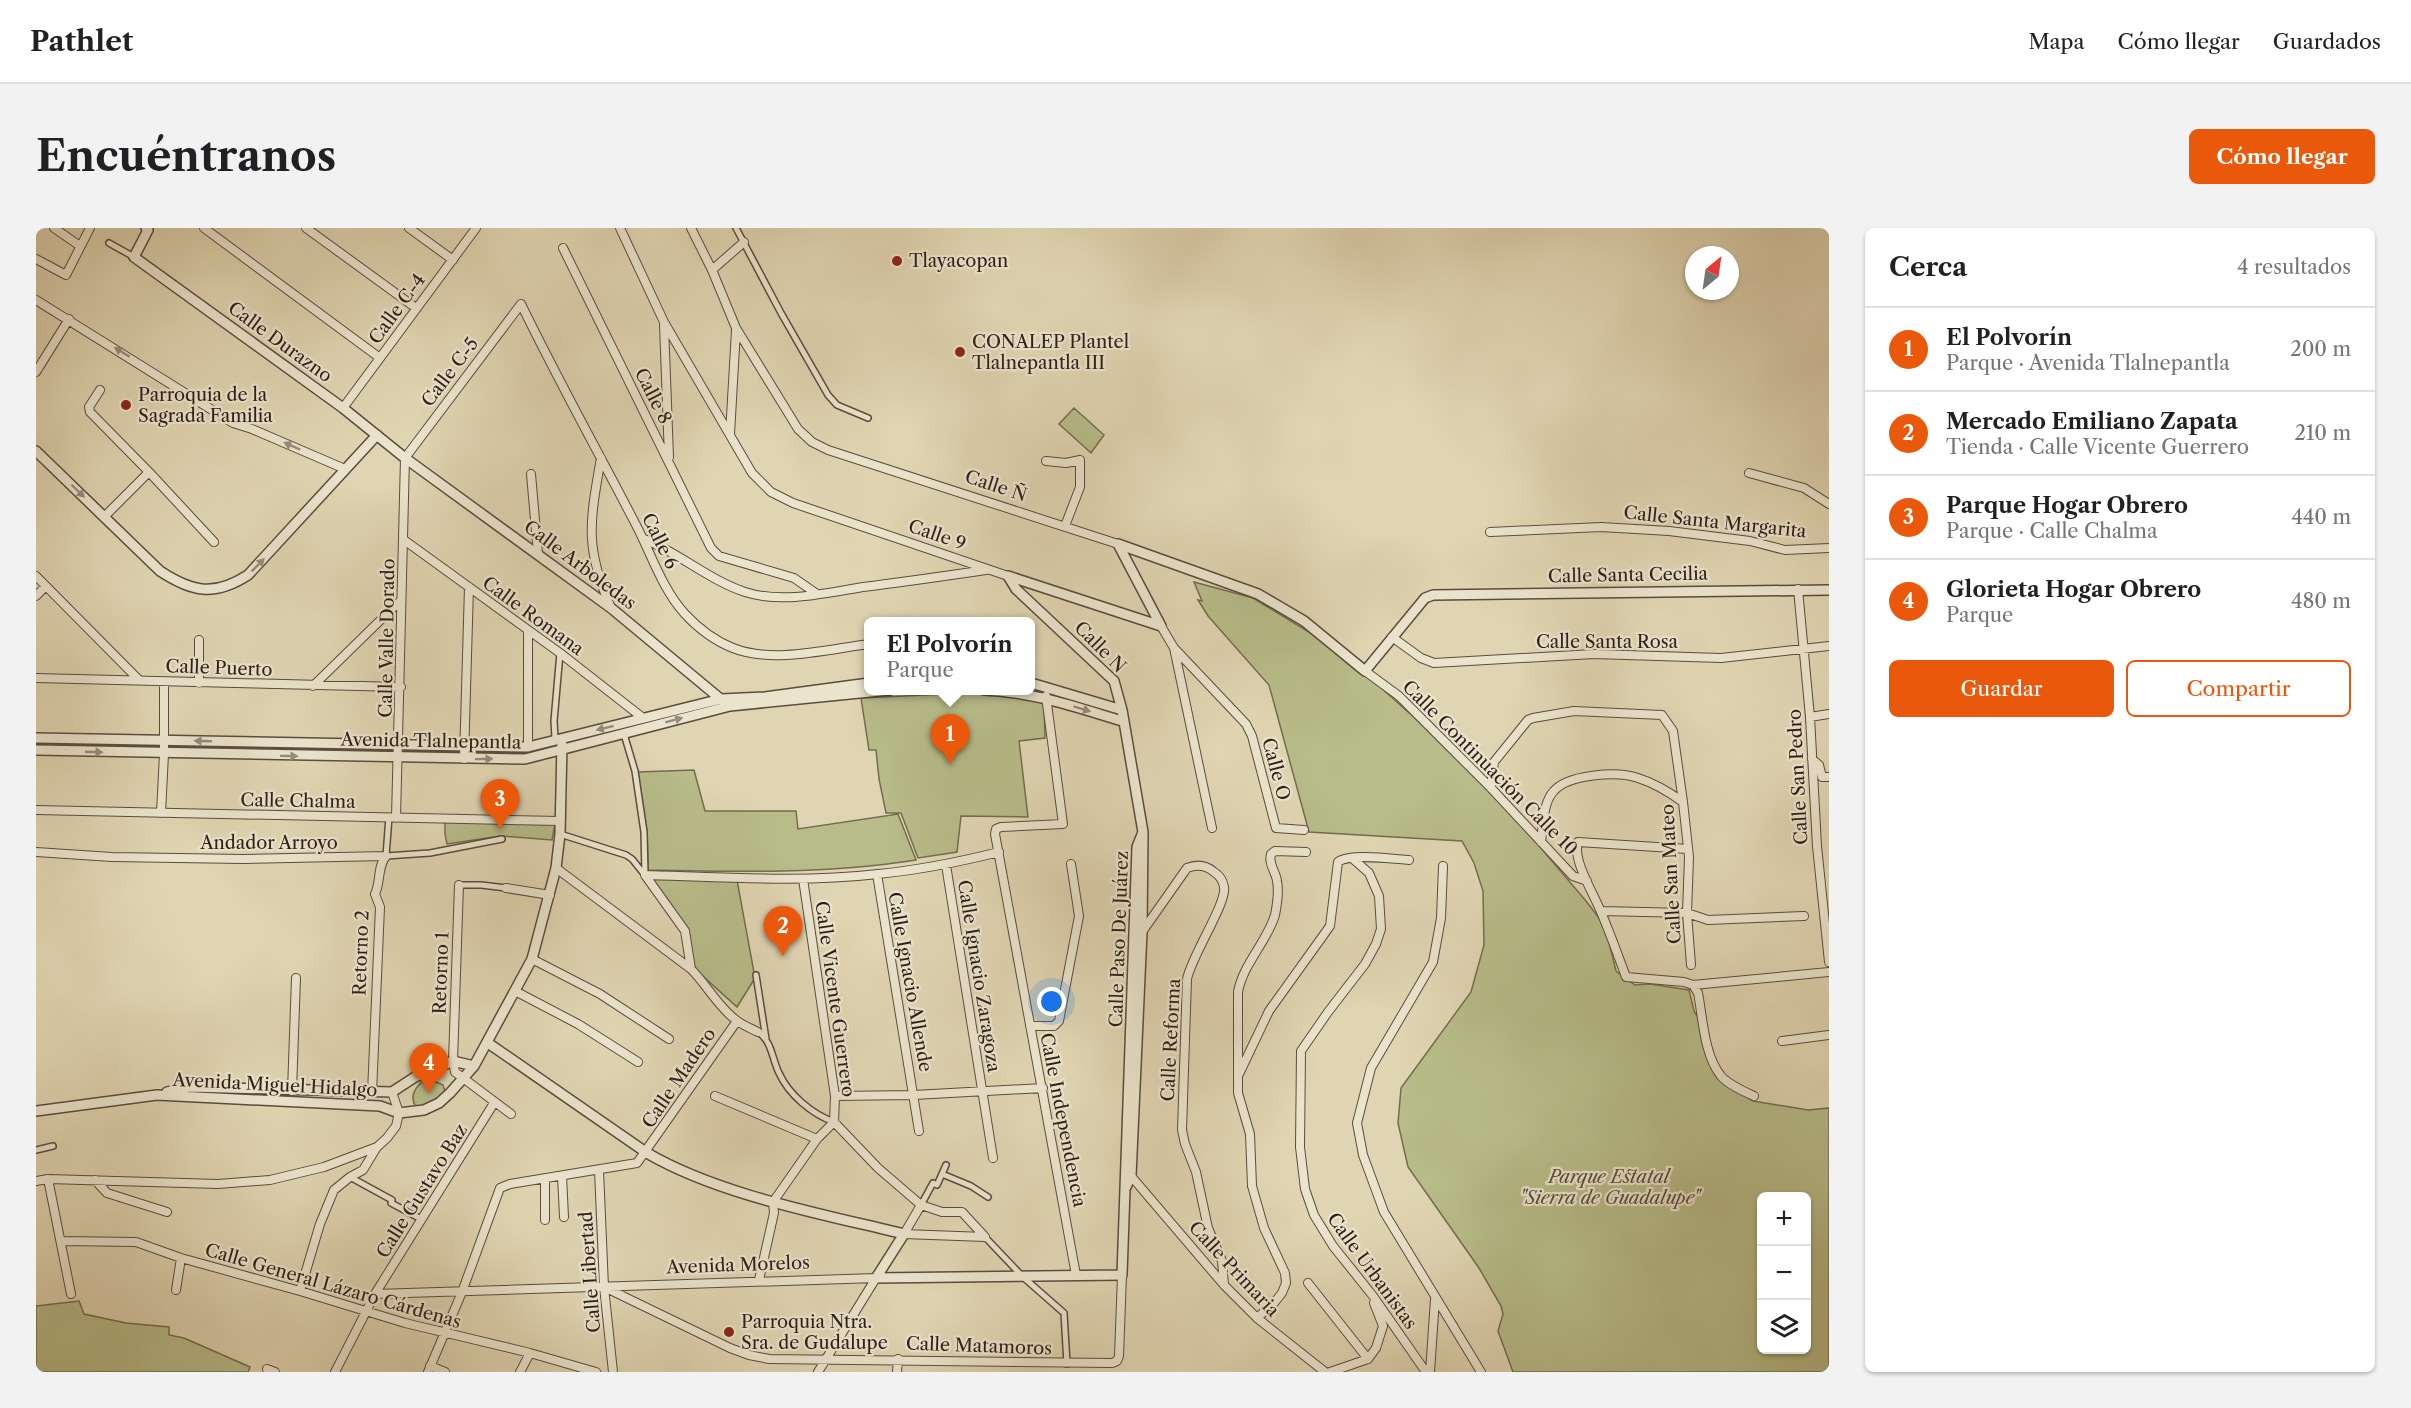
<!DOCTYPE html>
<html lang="es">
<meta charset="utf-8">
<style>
body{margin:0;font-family:"Libre Caslon Text",serif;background:#f2f2f2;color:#202124}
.controls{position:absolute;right:18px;bottom:18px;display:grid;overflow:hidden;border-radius:9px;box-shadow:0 2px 4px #0004}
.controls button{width:54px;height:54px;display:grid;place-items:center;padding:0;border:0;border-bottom:2px solid #e0e0e0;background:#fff;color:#202124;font:30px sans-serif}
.compass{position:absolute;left:1649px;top:18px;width:54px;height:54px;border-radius:50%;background:#fff;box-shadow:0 2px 4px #0004;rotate:29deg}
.you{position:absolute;left:1016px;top:774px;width:21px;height:21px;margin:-15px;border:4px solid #fff;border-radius:50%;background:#1a73e8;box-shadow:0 0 0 9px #1a73e833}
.badge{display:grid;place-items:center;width:39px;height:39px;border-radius:50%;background:#ea580c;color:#fff;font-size:20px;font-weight:700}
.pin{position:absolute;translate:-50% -50px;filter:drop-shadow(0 2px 3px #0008)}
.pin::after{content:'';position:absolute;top:32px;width:21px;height:18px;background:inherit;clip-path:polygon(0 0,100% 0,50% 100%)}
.popup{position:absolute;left:828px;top:389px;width:171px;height:78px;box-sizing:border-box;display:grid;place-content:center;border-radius:9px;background:#fff;filter:drop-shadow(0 2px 4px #0005);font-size:20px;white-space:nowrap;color:#757577}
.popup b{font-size:22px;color:#202124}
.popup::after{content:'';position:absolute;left:50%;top:100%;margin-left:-12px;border:12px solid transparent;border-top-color:#fff}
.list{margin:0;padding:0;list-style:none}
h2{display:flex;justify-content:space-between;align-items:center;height:78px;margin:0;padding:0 24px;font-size:26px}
h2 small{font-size:20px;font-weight:400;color:#757577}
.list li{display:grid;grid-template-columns:39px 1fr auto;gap:18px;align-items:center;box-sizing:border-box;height:84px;padding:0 24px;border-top:2px solid #e0e0e0}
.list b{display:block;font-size:22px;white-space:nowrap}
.list p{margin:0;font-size:20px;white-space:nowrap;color:#757577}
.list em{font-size:20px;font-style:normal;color:#757577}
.actions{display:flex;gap:12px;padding:18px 24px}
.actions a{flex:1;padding:14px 0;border:2px solid #ea580c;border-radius:9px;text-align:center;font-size:21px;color:#ea580c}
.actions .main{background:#ea580c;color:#fff}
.icon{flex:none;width:33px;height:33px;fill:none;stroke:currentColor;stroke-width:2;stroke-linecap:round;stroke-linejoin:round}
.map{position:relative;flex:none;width:1793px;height:1144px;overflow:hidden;border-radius:9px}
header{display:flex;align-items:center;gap:36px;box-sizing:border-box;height:84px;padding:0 30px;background:#fff;border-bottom:2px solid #e0e0e0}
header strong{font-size:28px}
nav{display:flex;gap:33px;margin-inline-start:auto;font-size:21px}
.intro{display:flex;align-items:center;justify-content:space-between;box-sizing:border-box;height:144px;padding:0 36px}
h1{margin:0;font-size:42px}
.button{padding:15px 27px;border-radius:9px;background:#ea580c;color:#fff;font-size:21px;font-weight:700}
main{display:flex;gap:36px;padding:0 36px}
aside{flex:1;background:#fff;border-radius:9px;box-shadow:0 2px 4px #0004}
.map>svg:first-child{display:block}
</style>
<header>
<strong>Pathlet</strong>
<nav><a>Mapa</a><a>Cómo llegar</a><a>Guardados</a></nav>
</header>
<div class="intro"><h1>Encuéntranos</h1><a class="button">Cómo llegar</a></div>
<main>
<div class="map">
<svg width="1793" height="1144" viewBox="0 0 1793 1144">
<rect width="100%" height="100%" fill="#e0d5b2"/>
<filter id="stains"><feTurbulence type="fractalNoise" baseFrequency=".00333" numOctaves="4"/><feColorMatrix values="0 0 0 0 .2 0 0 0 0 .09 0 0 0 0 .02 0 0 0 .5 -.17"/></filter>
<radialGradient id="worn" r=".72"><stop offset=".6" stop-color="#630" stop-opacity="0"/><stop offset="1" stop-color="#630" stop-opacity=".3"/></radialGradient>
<path fill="#b7bc89" stroke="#726d50" stroke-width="1.5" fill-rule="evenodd" d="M1038,180l30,27 -13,18 -32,-29z
M1158,354l59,16 87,53 77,69 95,94 74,87 19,25 11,45 19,14 15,-1 39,6 5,21 9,15 12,45 38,30 55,9 21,-2v264h-316l-15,-41 5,-17 -2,-8 -22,-38 -71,-101 -10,-44 3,-35 70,-96 13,-47 -1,-54 -9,-28 -12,-22 -153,-9 -40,-147 -61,-69 -10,-16 4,1zM1726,968h44v154h-44z
M933,465l75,4 1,41 -26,3 9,76 -67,-1 -4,36 -39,6 -17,-45h-15l-7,-34 -3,-29h-7l-8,-52z
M658,542l11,41h91l2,18 100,-15 18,46c-89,14 -179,12 -268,10l-1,-38 -9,-60z
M409,590l110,6 -3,16 -51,-4 -54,8 -2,-10z
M615,650l86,2 18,98 -18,29 -43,-39 -7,-39z
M391,850l16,7 2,6 -17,16h-12c-8,-12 1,-22 11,-29z
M43,1073l5,13 42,9 43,4v8l15,3 66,29 -2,5h-212v-66z"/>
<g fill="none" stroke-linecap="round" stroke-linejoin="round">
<g stroke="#5a4c3e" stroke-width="8">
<path id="pedestrian" d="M700,0l45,85 47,82 9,10 31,13
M73,15l25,14
M588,506l11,37 9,61 1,43
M523,510h-4l-1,-17 6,-68
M353,589l-3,39 44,-3 72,-14
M524,606l66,21 6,4 12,15
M423,657h22l25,3
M720,747l10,64
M722,804c14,9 14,27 21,41 10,22 33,41 55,49
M0,922l17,-4
M906,946l29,12 17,11
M314,949l42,23 -1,3 30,16
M885,977l12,-22 4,2 9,-20
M949,1009l38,40 41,36 3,51"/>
</g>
<g stroke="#5a4c3e" stroke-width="10">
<path id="minor" d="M18,0l26,18
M168,0l176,130
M270,0l110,80
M373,0l44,32
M584,0l44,94 88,151 19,19 22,11 215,73
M655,0l21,42 24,58 62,101 14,13 16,8 290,94
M527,20l148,300 8,8 75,22 23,16
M0,31l30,16 24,-47
M676,42l32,-28
M0,72l197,123 19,6 93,40
M628,97l5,132
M0,144l33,-53
M64,162l-11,17 1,5 59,60 65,70
M307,180l133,-180
M694,206l6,-104
M565,230c-11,63 -17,89 10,150
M1010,233l20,2 14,-3v27l-15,39
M1713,245l55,15 25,16
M495,246l7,80
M68,289l45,-45
M1454,304l111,-5 68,4 81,10 35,9 44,-2
M608,311c35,14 65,41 101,53 37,12 81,1 118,-5 41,-5 82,-11 123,-17
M368,312l156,113 83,65
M0,348l103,104
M1762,361l12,128 7,129 12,116
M0,368l10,-10
M1125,398l13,22 38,180
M1356,409l29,21 13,5 160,-9 127,4 108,-12
M163,412v43
M1138,420l72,76 6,12 24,92 28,2
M1329,443l34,25 92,92 82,88 14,5
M0,450l365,9
M277,458l87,-85
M1010,468l17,128 -62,3 -5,2 -1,5 81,441
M1774,489l19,-3
M492,519v-116
M428,531l5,-172
M1776,531l7,6 3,12h7
M1455,560l3,-26 34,-42 5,-2 41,-7 88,4 11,16 10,71 6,55 -2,56 4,52
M0,582l523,11
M125,585l3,-59v-72
M360,590l9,-360 116,-154c36,74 76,146 114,219 16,30 27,66 50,91 14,15 30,27 48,34 39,16 96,1 136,-4
M1505,614c2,-15 2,-39 12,-50 14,-18 64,-21 85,-14 16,5 31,14 45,24
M1652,621l-110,-7c-6,18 16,52 23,70 9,21 17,43 25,65l58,5 9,3 136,-13
M0,624l76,5 131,2 143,-3
M1316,630l17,15 10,23 2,33 -5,15 -11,20 -37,48 -27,39 -1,96 5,42 9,26 19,31 40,50 53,76
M910,637l47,293
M1407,638l-2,52 -8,44 -62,106 -14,55 6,32 21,57 97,160
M520,640l135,101c15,15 28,39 45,51 6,5 14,8 22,12
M841,646l42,257
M609,647c77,2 156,8 233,-1 41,-4 81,-12 121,-22
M609,647l40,56 6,38
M423,657l-6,176 2,11 56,42
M470,660l44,7
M1565,683l86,2 21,7 96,-4
M1106,704l45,-64c10,-4 19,-3 27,4 5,3 9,9 10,15 3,16 -32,68 -37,92l-5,151 3,14 11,28 12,56 14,33 2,24
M496,731l68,35 69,45
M1657,757l5,8c5,26 6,62 23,83 8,9 22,15 33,20
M479,763l63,33 60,38
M994,798h24l5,-5 20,-105 -8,-52
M1746,813l47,-6
M1203,846l30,-63 61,-85 8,-64c12,-9 55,-3 71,-2
M256,863l4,-113
M336,865l8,-186 -5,-13c6,-12 2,-27 11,-38
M679,868l102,43
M799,868l79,-1 129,-7
M798,894l44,46 43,37 21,7h20l23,25
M563,942l5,117 9,85
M526,948l2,41
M1092,948h3l93,109 33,33 68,54
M12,951l23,115
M509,951v41
M59,952l12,13 60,19
M0,953l12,-2 170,5 52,-4 54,-13 53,-20 10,-9 9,-12 3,-13 -7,-21
M885,977l-17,29 81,3
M25,1013l75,1 45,16 119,33 105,32 125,30 66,19
M723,1052l15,-67 -1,-11 44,-63 17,-17 1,-26 -32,-217
M1272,1055l60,76
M568,1059l126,61 19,7 20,4 343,4 5,-2 2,-5 3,-81
M140,1062l5,-32
M264,1063l20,-67 14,-34 16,-13 13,-7 14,-23
M339,1066l501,-16
M1221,1090l17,-15 8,-10 4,-10 -1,-10 -21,-45 -12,-42 -2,-52 -12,-41v-101c5,-28 29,-50 37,-77 2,-10 4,-24 2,-34 -1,-9 -9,-17 -6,-27l4,-3 31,1
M394,1138l15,6
M231,1141l8,3
M299,1144l40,-78 119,-191
M392,1144l34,-80 38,-104 10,-4 127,-21 100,-142
M484,1144l10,-19
M782,1144l58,-94
M861,1144l1,-13
M1294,1144l38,-13 8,-11 7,-22 -9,-23
M1394,1144l5,-73"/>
</g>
<g stroke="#5a4c3e" stroke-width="12">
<path id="tertiary" d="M110,0l2,2 -14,27 209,151 62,50 206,150 112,93
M0,223l124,120c32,21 54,26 88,4l129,-140
M1082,316l140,50 46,27 61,50 60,-73 8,-3 396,-5
M1082,316l43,82
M972,348l8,13 98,92 8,29 21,122 -1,100 -11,244 -5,11
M972,348l153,50
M995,455l91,27
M948,462c50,2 91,17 138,31
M0,510l492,9 193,-48 44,-2 104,-14
M0,522l489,9 205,-53 160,-16
M452,815l159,110c72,42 175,61 257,81l-28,44
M131,864l22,-5 203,5 23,-15 38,-16 21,5
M0,883l121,-16 223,11 19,7 25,-3 15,-7 11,-10 24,-27 58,-107 24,-91 4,-34 2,-90
M840,1050l246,-3 15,-428 6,-15"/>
</g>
<use href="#pedestrian" stroke="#ebe4cd" stroke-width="5"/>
<use href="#minor" stroke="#ebe4cd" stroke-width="8"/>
<use href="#tertiary" stroke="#ebe4cd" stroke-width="9"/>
</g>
<defs><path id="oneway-solid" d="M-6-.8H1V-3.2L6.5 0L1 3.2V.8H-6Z" transform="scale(1.5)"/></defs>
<g fill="#968b7c">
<use href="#oneway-solid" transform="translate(86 124) rotate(-148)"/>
<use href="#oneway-solid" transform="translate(256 218) rotate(-156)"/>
<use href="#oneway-solid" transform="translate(42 263) rotate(44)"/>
<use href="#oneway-solid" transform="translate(222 337) rotate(-45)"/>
<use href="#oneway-solid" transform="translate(1046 481) rotate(17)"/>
<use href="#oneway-solid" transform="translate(638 492) rotate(-15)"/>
<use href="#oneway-solid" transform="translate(569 500) rotate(166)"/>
<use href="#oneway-solid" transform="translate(167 513) rotate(-178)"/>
<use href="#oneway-solid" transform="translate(58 524) rotate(2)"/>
<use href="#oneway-solid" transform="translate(253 528) rotate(1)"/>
<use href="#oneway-solid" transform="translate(448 531) rotate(-1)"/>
</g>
<g fill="#8f2418" stroke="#ebe4cd" stroke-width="2">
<circle cx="861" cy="33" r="6"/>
<circle cx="924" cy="124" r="6"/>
<circle cx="90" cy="177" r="6"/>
<circle cx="693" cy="1104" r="6"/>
</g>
<g text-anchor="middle" stroke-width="4.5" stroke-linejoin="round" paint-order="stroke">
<g font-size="18" fill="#2d1e18" stroke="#ebe4cd" text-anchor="start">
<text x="873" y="39">Tlayacopan</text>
<text x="936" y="120">CONALEP Plantel<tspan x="936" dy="21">Tlalnepantla III</tspan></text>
<text x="102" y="173">Parroquia de la<tspan x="102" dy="21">Sagrada Familia</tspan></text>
<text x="705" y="1100">Parroquia Ntra.<tspan x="705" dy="21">Sra. de Gudalupe</tspan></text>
</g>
<g font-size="18" fill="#2d1e18" stroke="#ebe4cd">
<text transform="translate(361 81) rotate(-54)" y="6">Calle C-4</text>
<text transform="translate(244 114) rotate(36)" y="6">Calle Durazno</text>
<text transform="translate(414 144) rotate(-53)" y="6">Calle C-5</text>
<text transform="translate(617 168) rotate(63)" y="6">Calle 8</text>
<text transform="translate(960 258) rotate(18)" y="6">Calle Ñ</text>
<text transform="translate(1679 294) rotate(6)" y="6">Calle Santa Margarita</text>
<text transform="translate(901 307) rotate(19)" y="6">Calle 9</text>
<text transform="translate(624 313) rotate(64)" y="6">Calle 6</text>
<text transform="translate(544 337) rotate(37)" y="6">Calle Arboledas</text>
<text transform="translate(1592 347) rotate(-1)" y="6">Calle Santa Cecilia</text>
<text transform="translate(497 388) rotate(36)" y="6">Calle Romana</text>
<text transform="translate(351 410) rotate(-89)" y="6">Calle Valle Dorado</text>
<text x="1571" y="420">Calle Santa Rosa</text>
<text transform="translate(1064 419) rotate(45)" y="6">Calle N</text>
<text transform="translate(183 440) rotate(2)" y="6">Calle Puerto</text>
<text transform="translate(395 513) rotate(1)" y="6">Avenida Tlalnepantla</text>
<text transform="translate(1454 540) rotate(45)" y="6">Calle Continuación Calle 10</text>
<text transform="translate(1240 541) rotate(75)" y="6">Calle O</text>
<text transform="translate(1762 549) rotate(-93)" y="6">Calle San Pedro</text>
<text transform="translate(262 573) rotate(1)" y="6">Calle Chalma</text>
<text x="233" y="621">Andador Arroyo</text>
<text transform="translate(1635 646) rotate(-93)" y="6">Calle San Mateo</text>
<text transform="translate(1083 711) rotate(-88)" y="6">Calle Paso De Juárez</text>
<text transform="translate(325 725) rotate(-88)" y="6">Retorno 2</text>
<text transform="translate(405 745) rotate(-88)" y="6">Retorno 1</text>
<text transform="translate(943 748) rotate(81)" y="6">Calle Ignacio Zaragoza</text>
<text transform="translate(874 754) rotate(80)" y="6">Calle Ignacio Allende</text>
<text transform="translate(799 771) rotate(82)" y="6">Calle Vicente Guerrero</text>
<text transform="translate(1135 812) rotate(-87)" y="6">Calle Reforma</text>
<text transform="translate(643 850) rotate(-56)" y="6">Calle Madero</text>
<text transform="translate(239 857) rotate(3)" y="6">Avenida Miguel Hidalgo</text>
<text transform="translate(1027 892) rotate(79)" y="6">Calle Independencia</text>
<text transform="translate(386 963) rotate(-58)" y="6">Calle Gustavo Baz</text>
<text transform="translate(702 1037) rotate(-2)" y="6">Avenida Morelos</text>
<text transform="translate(1198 1041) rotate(47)" y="6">Calle Primaria</text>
<text transform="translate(1336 1043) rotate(54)" y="6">Calle Urbanistas</text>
<text transform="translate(554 1044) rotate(-94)" y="6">Calle Libertad</text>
<text transform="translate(297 1058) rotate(16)" y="6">Calle General Lázaro Cárdenas</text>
<text transform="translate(943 1118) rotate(2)" y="6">Calle Matamoros</text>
</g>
<g font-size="18" font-style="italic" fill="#564d3a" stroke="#ebe4cd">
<text x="1573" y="955">Parque Estatal<tspan x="1573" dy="21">"Sierra de Guadalupe"</tspan></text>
</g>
</g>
<rect width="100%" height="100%" filter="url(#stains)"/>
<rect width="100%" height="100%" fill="url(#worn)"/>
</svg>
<div class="controls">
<button>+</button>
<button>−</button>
<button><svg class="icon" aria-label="layers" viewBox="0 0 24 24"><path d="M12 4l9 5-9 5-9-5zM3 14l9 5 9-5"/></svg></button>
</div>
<svg class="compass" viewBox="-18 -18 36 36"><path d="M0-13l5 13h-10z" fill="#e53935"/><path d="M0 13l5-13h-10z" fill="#757577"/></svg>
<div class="you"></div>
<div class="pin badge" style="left:914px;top:536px">1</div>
<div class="popup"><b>El Polvorín</b>Parque</div>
<div class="pin badge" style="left:747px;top:728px">2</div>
<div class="pin badge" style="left:464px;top:601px">3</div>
<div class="pin badge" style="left:393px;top:865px">4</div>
</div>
<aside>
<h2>Cerca<small>4 resultados</small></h2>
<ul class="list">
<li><span class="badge">1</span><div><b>El Polvorín</b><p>Parque · Avenida Tlalnepantla</p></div><em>200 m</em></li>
<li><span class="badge">2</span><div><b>Mercado Emiliano Zapata</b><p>Tienda · Calle Vicente Guerrero</p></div><em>210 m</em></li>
<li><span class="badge">3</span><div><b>Parque Hogar Obrero</b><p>Parque · Calle Chalma</p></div><em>440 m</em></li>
<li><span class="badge">4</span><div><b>Glorieta Hogar Obrero</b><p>Parque</p></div><em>480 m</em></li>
</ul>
<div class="actions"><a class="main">Guardar</a><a>Compartir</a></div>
</aside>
</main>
